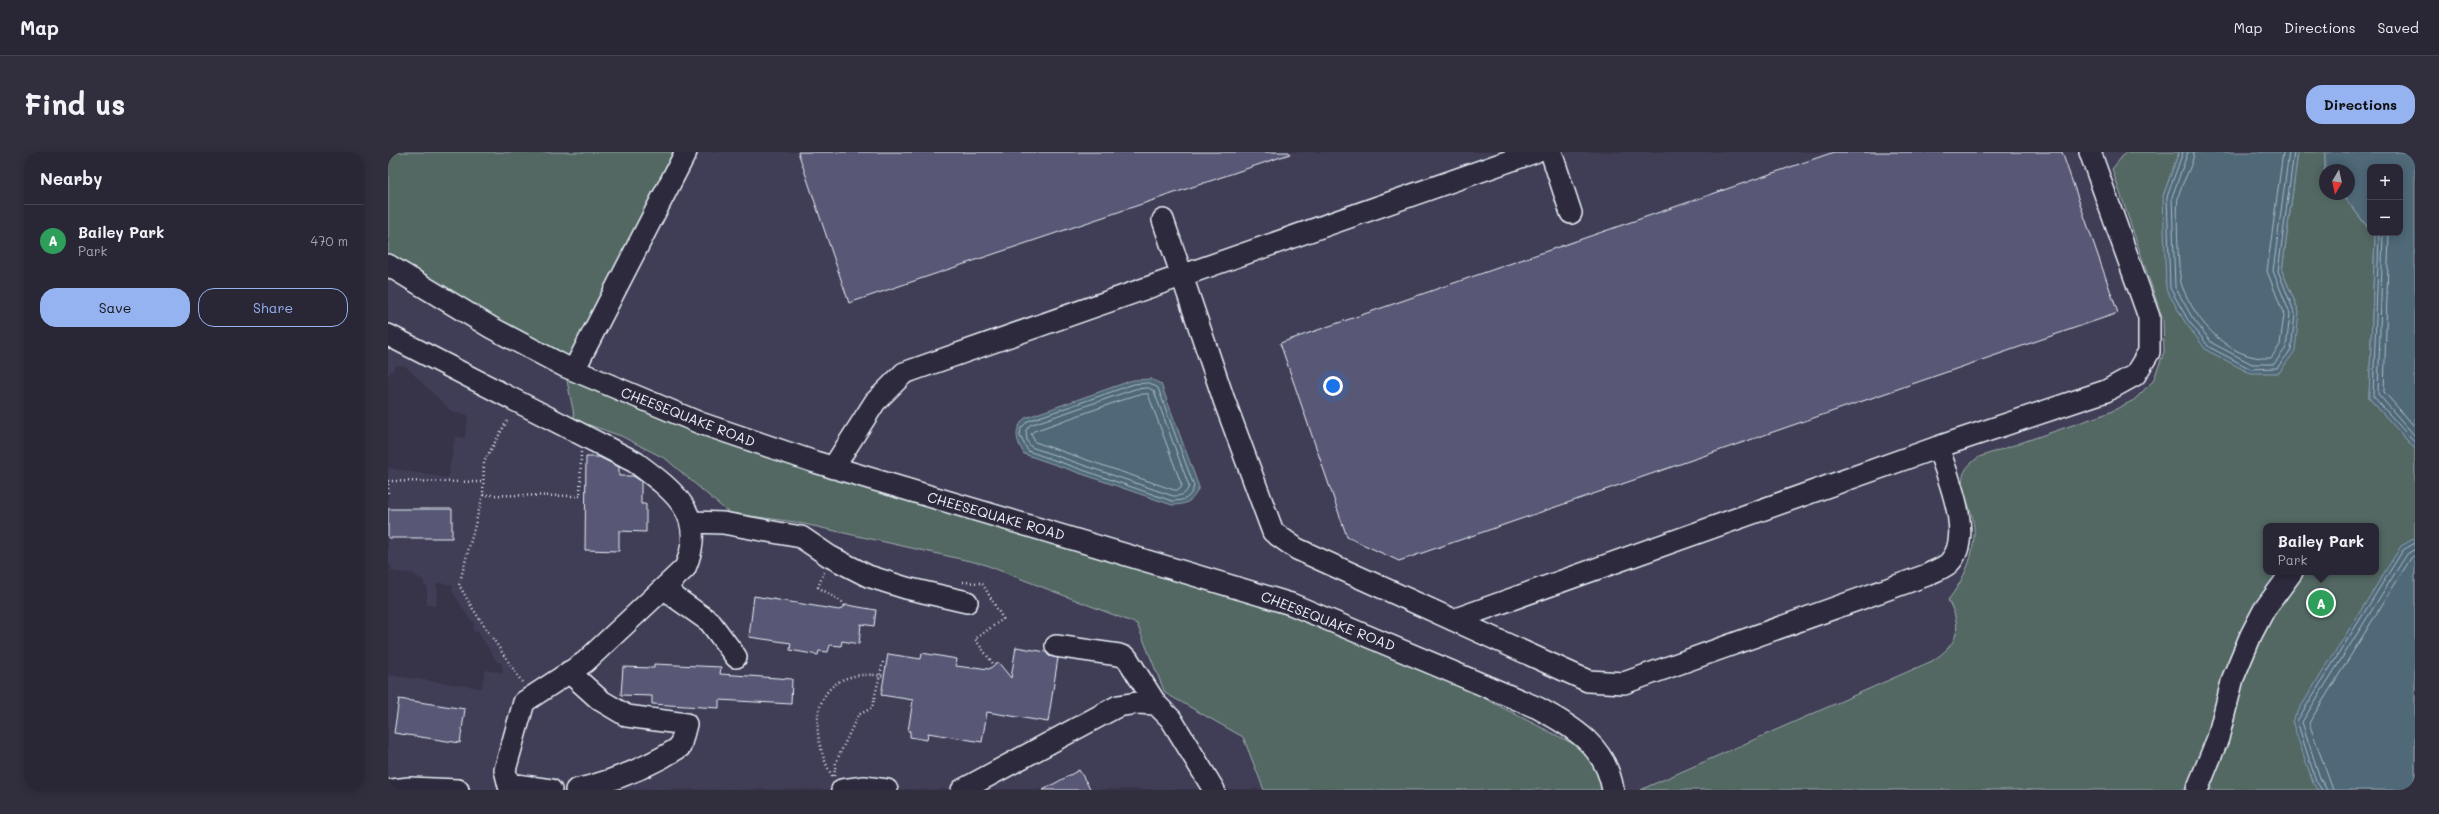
<!DOCTYPE html>
<meta charset="utf-8">
<style>
body{margin:0;font-family:Mali,sans-serif;background:#312e3e;color:#f1f3f6}
.controls{position:absolute;right:12px;top:12px;display:grid;overflow:hidden;border-radius:8px;box-shadow:0 2px 10px #0003}
.controls button{width:36px;height:36px;display:grid;place-items:center;padding:0;border:0;border-bottom:1px solid #454351;background:#292636;color:#f1f3f6;font:20px sans-serif}
.compass{position:absolute;left:1931px;top:12px;width:36px;height:36px;border-radius:50%;background:#292636;box-shadow:0 2px 10px #0003;rotate:189deg}
.you{position:absolute;left:945px;top:234px;width:14px;height:14px;margin:-10px;border:3px solid #fff;border-radius:50%;background:#1a73e8;box-shadow:0 0 0 6px #1a73e833}
.badge{display:grid;place-items:center;width:26px;height:26px;border-radius:50%;background:#95b2f1;color:#fff;font-size:13px;font-weight:700}
.pin{position:absolute;translate:-50% -50%;border:2px solid #fff;box-shadow:0 1px 4px #0006}
.popup{position:absolute;left:1875px;top:371px;width:116px;height:52px;box-sizing:border-box;display:grid;place-content:center;border-radius:8px;background:#292636;filter:drop-shadow(0 1px 3px #0005);font-size:13px;white-space:nowrap;color:#a5a5ad}
.popup b{font-size:15px;color:#f1f3f6}
.popup::after{content:'';position:absolute;left:50%;top:100%;margin-left:-8px;border:8px solid transparent;border-top-color:#292636}
.list{margin:0;padding:0;list-style:none}
h2{display:flex;justify-content:space-between;align-items:center;height:52px;margin:0;padding:0 16px;font-size:17px}
h2 small{font-size:13px;font-weight:400;color:#a5a5ad}
.list li{display:grid;grid-template-columns:26px 1fr auto;gap:12px;align-items:center;box-sizing:border-box;height:72px;padding:0 16px;border-top:1px solid #454351}
.list b{display:block;font-size:15px;white-space:nowrap}
.list p{margin:0;font-size:13px;white-space:nowrap;color:#a5a5ad}
.list em{font-size:13px;font-style:normal;color:#a5a5ad}
.actions{display:flex;gap:8px;padding:12px 16px}
.actions a{flex:1;padding:9px 0;border:1px solid #95b2f1;border-radius:16px;text-align:center;font-size:14px;color:#95b2f1}
.actions .main{background:#95b2f1;color:#111}
.map{position:relative;flex:none;width:2027px;height:638px;overflow:hidden;border-radius:16px}
header{display:flex;align-items:center;gap:24px;box-sizing:border-box;height:56px;padding:0 20px;background:#292636;border-bottom:1px solid #454351}
header strong{font-size:19px}
nav{display:flex;gap:22px;margin-inline-start:auto;font-size:14px}
.intro{display:flex;align-items:center;justify-content:space-between;box-sizing:border-box;height:96px;padding:0 24px}
h1{margin:0;font-size:28px}
.button{padding:10px 18px;border-radius:16px;background:#95b2f1;color:#111;font-size:14px;font-weight:700}
main{display:flex;gap:24px;padding:0 24px}
aside{flex:1;background:#292636;border-radius:16px;box-shadow:0 2px 10px #0003}
.map>svg:first-child{display:block}
</style>
<header>
<strong>Map</strong>
<nav><a>Map</a><a>Directions</a><a>Saved</a></nav>
</header>
<div class="intro"><h1>Find us</h1><a class="button">Directions</a></div>
<main>
<aside>
<h2>Nearby<small></small></h2>
<ul class="list">
<li><span class="badge" style="background:#2e9e5b">A</span><div><b>Bailey Park</b><p>Park</p></div><em>470 m</em></li>
</ul>
<div class="actions"><a class="main">Save</a><a>Share</a></div>
</aside>
<div class="map">
<svg width="2027" height="638" viewBox="0 0 2027 638">
<rect width="100%" height="100%" fill="#373348"/>
<filter id="ink" filterUnits="userSpaceOnUse"><feTurbulence type="fractalNoise" baseFrequency=".025" numOctaves="2"/><feDisplacementMap in="SourceGraphic" scale="8" xChannelSelector="R" yChannelSelector="G"/><feConvolveMatrix kernelMatrix="1 2 1 2 8 2 1 2 1" color-interpolation-filters="sRGB"/></filter>
<g filter="url(#ink)">
<path fill="#413e56" d="M298,0h1440l-14,17 51,151 1,32 -11,29 -19,19 -26,13 -141,87 5,17 1,22 -6,29 -5,14 -14,18 8,14 2,12 -2,10 -14,18 -10,7 -292,129h-27l-8,-30 -188,-96 -843,-294z
M0,113l176,101 11,54 46,16 45,23 63,54 66,9 188,42 154,60 28,69 78,44 22,52 -877,1v-115l94,13 3,-18 18,3 -2,-10 -4,-1 -19,-30 -5,-1 1,-10h-3l-19,-30 1,-6 -16,-2 -1,4 2,1 -2,18 -9,-1v-19h-3v-5l-11,-7 -22,-3 1,-5 -4,-1v-97l60,10 7,-42 10,2 3,-23 -16,-3 -47,-46 -9,-1 -8,11z"/>
<path fill="#536864" stroke="#9eacae" fill-rule="evenodd" d="M0,0h298l-112,218 37,17 695,228 111,49 188,96 8,30h-349l-21,-53 -78,-44 -28,-69 -154,-60 -188,-42 -66,-9 -63,-54 -45,-23 -46,-16 -11,-54 -176,-101z
M1738,0h53l-16,44 136,116 -17,-41 16,-119h27v42h17l33,43 -6,161 46,51v341h-775l292,-129c27,-18 31,-33 16,-61 16,-20 27,-45 26,-71 -1,-31 -29,-49 5,-72l129,-44 26,-13 19,-19 11,-29 -1,-32 -51,-151zM1878,374h110v46h-110z"/>
<path fill="#506979" stroke="#8d9fac" d="M1791,0h119l-16,119 17,41 -4,39 -16,22h-29l-44,-23 -21,-28 -19,-33 -3,-93z
M1937,0h90v297l-46,-51 6,-161 -3,-4h28v-66h-30v63l-28,-36h7v-24l-24,1z
M763,227l10,5 38,103c-6,14 -12,18 -27,18l-148,-51c-8,-14 -11,-24 1,-36l108,-38z
M2027,386v252h-96l-6,-7 -21,-62 109,-175z"/>
<g fill="none" stroke-linecap="round" stroke-linejoin="round">
<path stroke="#abbbc5" stroke-width="1" d="M1795,0l-16,45 3,91 18,32 21,27 42,22 26,-1 14,-18 4,-36 -17,-43 16,-119
M1800,0l-16,45 3,90 17,30 20,26 40,21h22l12,-16 4,-34 -17,-43 16,-119
M1806,0c-1,16 -13,30 -16,46 -2,10 0,80 4,88 14,36 48,75 89,72l9,-13 4,-30 -17,-44 16,-119
M1989,81l2,4 -6,159 42,47
M1995,81l-5,161 37,42
M2001,81l-5,159 31,35
M762,231l8,5 36,98c-3,12 -10,15 -22,15l-144,-50 -8,-15 1,-8 7,-7 106,-37z
M761,236l5,3 35,95c-3,9 -8,10 -16,10l-142,-49 -4,-6 -1,-11 4,-5 105,-36z
M760,242l34,92 -3,4h-5l-139,-48 -4,-8 3,-3 102,-36z
M1934,638l-6,-9 -19,-60 106,-171 12,-7
M1939,638l-7,-12 -18,-56 105,-168 8,-5
M1945,638l-24,-67 102,-165 4,-3"/>
</g>
<path fill="#585976" stroke="#e8f1f8" d="M410,0h491l1,2 -441,149z
M1446,0h228l56,161 -719,248 -52,-24 -67,-194z
M198,305h13l20,10v9h14l8,5v23h5v28l-27,-1v20l-34,-1z
M0,357h64v29h-64z
M366,444l85,14 8,-5 29,5 -2,16 -13,-2 -2,20 -17,-3 -1,5 -11,-1 -2,7 -9,-1 -1,4 -28,-5 1,-7 -42,-6z
M628,495l30,5 3,4 9,2 -10,64 -61,-10 -5,30 -54,-9 -1,7 -17,-3v-6h-2l5,-31 -32,-5 7,-41 33,5 1,-6 35,6 -1,7 16,2 2,-1 15,2 9,-7 13,16z
M266,512l67,3 -1,7 72,5 -1,25 -72,-4v8l-67,-4v-8l-31,-1 2,-28 31,1z
M11,547l66,10 -5,34 -66,-10z
M691,618l12,20h-48z"/>
<g fill="none" stroke-linecap="round" stroke-linejoin="round">
<g stroke="#e8f1f8" stroke-width="24">
<path id="minor" d="M1163,0l20,61
M775,68l61,180 49,132 24,17 291,132 36,2 303,-108c7,-4 17,-7 22,-12 26,-26 -2,-87 -11,-116l-485,173
M0,113l104,63 72,38 136,57 115,39 476,142 247,104c36,20 68,38 75,82
M0,183l247,127c39,29 73,53 50,106l-100,94 -61,40 -19,68 5,20
M186,218l112,-218
M1550,295l168,-56 29,-16 14,-23v-35l-59,-165
M445,316l42,-66 29,-29 631,-221
M304,370l31,1 78,14 28,19 39,20 38,12 61,14
M277,435l11,11 34,24 26,35
M668,494l63,9 8,3 29,46
M181,520l31,28 27,16 59,8 -6,23c-33,21 -66,34 -104,43
M121,632l42,6
M4,638l17,-2 49,2
M454,638l22,-3 23,3
M574,638l156,-84 19,-3 19,1 15,15 43,71
M1809,638l21,-52 15,-60 18,-43 13,-25 28,-38"/>
</g>
<path stroke="#e8f1f8" stroke-width="2.5" stroke-dasharray="1 3" stroke-linecap="butt" d="M119,269l-23,41 -1,33 -24,90 14,24 49,73
M0,341v-12l95,1
M95,343l97,1 1,-44
M436,420l-6,15 24,15 3,4
M575,430l19,1 21,36 -28,20 19,26
M444,624c-28,-51 -18,-111 52,-100
M446,624l2,-14 22,-47 14,-7 11,-46"/>
<use href="#minor" stroke="#2f2a3d" stroke-width="21"/>
</g>
</g>
<g text-anchor="middle" stroke-width="3" stroke-linejoin="round" paint-order="stroke">
<g font-size="14" fill="#e8f1f8" stroke="#2f2a3d">
<text transform="translate(300 265) rotate(21)" y="5">CHEESEQUAKE ROAD</text>
<text transform="translate(608 364) rotate(16)" y="5">CHEESEQUAKE ROAD</text>
<text transform="translate(940 469) rotate(21)" y="5">CHEESEQUAKE ROAD</text>
</g>
</g>
</svg>
<div class="controls">
<button>+</button>
<button>−</button>
</div>
<svg class="compass" viewBox="-18 -18 36 36"><path d="M0-13l5 13h-10z" fill="#e53935"/><path d="M0 13l5-13h-10z" fill="#a5a5ad"/></svg>
<div class="you"></div>
<div class="pin badge" style="left:1933px;top:451px;background:#2e9e5b">A</div>
<div class="popup"><b>Bailey Park</b>Park</div>
</div>
</main>
